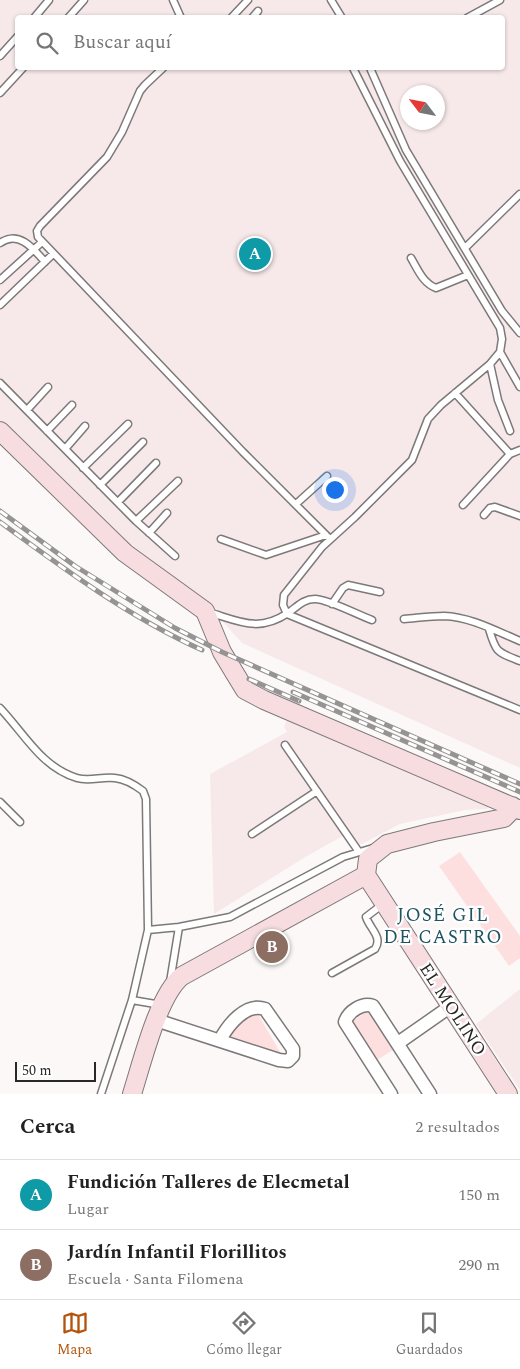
<!DOCTYPE html>
<html lang="es">
<meta charset="utf-8">
<style>
body{margin:0;font-family:Spectral,serif;background:#f2f2f2;color:#222}
.compass{position:absolute;left:400px;top:85px;width:45px;height:45px;border-radius:50%;background:#fff;box-shadow:0 1px 4px #0004;rotate:302deg}
.scale{position:absolute;left:15px;bottom:12px;width:81px;box-sizing:border-box;padding-left:5px;border:2px solid #292828;border-top:0;font-size:14px;line-height:18px;white-space:nowrap;color:#292828;-webkit-text-stroke:4px #fff;paint-order:stroke}
.you{position:absolute;left:334px;top:489px;width:18px;height:18px;margin:-12px;border:4px solid #fff;border-radius:50%;background:#1a73e8;box-shadow:0 0 0 8px #1a73e833}
.badge{display:grid;place-items:center;width:32px;height:32px;border-radius:50%;background:#b45309;color:#fff;font-size:16px;font-weight:700}
.pin{position:absolute;translate:-50% -50%;border:2px solid #fff;box-shadow:0 1px 5px #0006}
.list{margin:0;padding:0;list-style:none}
h2{display:flex;justify-content:space-between;align-items:center;height:65px;margin:0;padding:0 20px;font-size:21px}
h2 small{font-size:16px;font-weight:400;color:#767676}
.list li{display:grid;grid-template-columns:32px 1fr auto;gap:15px;align-items:center;box-sizing:border-box;height:70px;padding:0 20px;border-top:1px solid #e0e0e0}
.list b{display:block;font-size:19px;white-space:nowrap}
.list p{margin:0;font-size:16px;white-space:nowrap;color:#767676}
.list em{font-size:16px;font-style:normal;color:#767676}
.icon{flex:none;width:28px;height:28px;fill:none;stroke:currentColor;stroke-width:2;stroke-linecap:round;stroke-linejoin:round}
.map{position:relative;flex:none;width:520px;height:1094px;overflow:hidden}
.search{position:absolute;background:#fff;box-shadow:0 1px 4px #0004;left:15px;right:15px;top:15px;height:55px;display:flex;align-items:center;gap:12px;box-sizing:border-box;padding:0 18px;border-radius:5px;color:#767676;font-size:19px}
.sheet{height:205px;background:#fff}
nav{display:flex;justify-content:space-around;align-items:center;box-sizing:border-box;height:70px;border-top:1px solid #e0e0e0;background:#fff;font-size:14px;color:#767676}
nav a{display:grid;justify-items:center;gap:2px}
nav .on{color:#b45309}
.map>svg:first-child{display:block}
</style>
<div class="map">
<svg width="520" height="1094" viewBox="0 0 520 1094">
<rect width="100%" height="100%" fill="#fcf8f8"/>
<path fill="#f7e9ea" fill-rule="evenodd" d="M0,0h520v768l-278,-125 -37,-41 -88,-64 -117,-117zM18,18h484v50h-484zM408,92h30v30h-30z
M289,714l201,92 -3,3 -22,1 -65,14 -38,20h-3l-9,-12 -43,24 -93,58 -4,-140 77,-42 -3,-5z
M520,989v101l-44,-66z"/>
<path fill="#fedfe0" d="M460,852l60,84v22l-11,8 -70,-100z
M371,1009l25,39 -22,14 -25,-39z
M258,1014l25,43 -55,-19 15,-21z"/>
<g fill="none" stroke-linecap="round" stroke-linejoin="round">
<g stroke="#7d7979" stroke-width="9">
<path id="lane" d="M173,0l8,18
M331,0l11,18
M34,18l15,-18
M68,18l16,-18
M231,18l17,-18
M252,18l6,-7
M467,18l33,-18
M0,56l18,-20
M163,68l-18,17 -5,6 -18,41 -15,25 -67,69 -3,5 1,6 205,215 87,87
M353,68l47,93 100,167 2,11 -2,13 -10,12 -49,41 -13,14 -16,41 -57,57 -33,30 -38,48 -1,10 4,9 233,96
M370,68l36,82 96,161 18,22
M0,93l23,-25
M0,243c19,-13 33,5 45,19
M465,248l55,-54
M411,258c7,12 12,25 25,30l32,-13
M0,280l42,-38
M0,305l53,-51
M500,352l20,35
M490,364l8,36 12,31
M0,383l136,138 39,35
M455,393l55,61
M27,410l21,-23
M47,431l25,-26
M65,449l20,-23
M83,468l45,-44
M100,485l43,-43
M118,502l38,-39
M296,504l31,-28
M463,505l47,-51 10,-4
M484,515l6,-7 5,-1 25,9
M136,521l42,-40
M149,533l18,-20
M221,539l45,16 60,-20
M332,604l11,-16 5,-3 32,7
M208,612c31,9 50,21 80,1 9,-6 15,-14 27,-14 13,0 43,16 57,21
M404,619c13,-1 27,-3 40,-3 27,1 52,15 76,25
M489,629c7,24 8,23 31,32
M0,708c24,25 41,59 77,70 13,4 25,-2 38,0 11,1 20,7 28,13l3,8 2,131 -16,70 -31,94
M285,745l74,107
M0,802l20,20
M252,834l65,-43
M148,930l31,-3 51,-10 113,-60 30,-9
M332,973l43,-24c8,-12 -5,-20 -9,-32l17,-13
M170,982l9,-55
M132,1000l29,5"/>
</g>
<g stroke="#7d7979" stroke-width="15">
<path id="street" d="M156,1020l123,40 9,1 5,-5v-7l-28,-40c-19,-7 -37,16 -45,31
M398,1043l53,-37
M391,1094l-46,-72c3,-10 17,-20 28,-16l57,88"/>
</g>
<g stroke="#7d7979" stroke-width="20">
<path id="secondary" d="M0,431l125,122 80,58 17,41 12,20 11,18 19,10 256,110
M366,875l142,219
M132,1094c10,-31 26,-99 50,-118l184,-101 2,-16 19,-15 47,-12 70,-14 5,-5 3,-7"/>
</g>
<use href="#lane" stroke="#fff" stroke-width="6"/>
<use href="#street" stroke="#fff" stroke-width="12"/>
<use href="#secondary" stroke="#f8dde0" stroke-width="18"/>
<g stroke="#959393" stroke-width="5">
<path id="rail" d="M0,511l75,55 100,62 47,24 298,132
M0,522c64,47 129,95 202,128
M249,679l50,22
M293,692l227,100"/>
</g>
<use href="#rail" stroke="#fff" stroke-width="3" stroke-dasharray="9" stroke-linecap="butt"/>
</g>
<g text-anchor="middle" stroke-width="4.5" stroke-linejoin="round" paint-order="stroke">
<g font-size="18" fill="#292828" stroke="#fff">
<text transform="translate(453 1009) rotate(57)" y="6">EL MOLINO</text>
</g>
<g font-size="19" letter-spacing="1" fill="#1e5361" stroke="#fff">
<text x="443" y="921">JOSÉ GIL<tspan x="443" dy="22">DE CASTRO</tspan></text>
</g>
</g>
</svg>
<svg class="compass" viewBox="-18 -18 36 36"><path d="M0-13l5 13h-10z" fill="#e53935"/><path d="M0 13l5-13h-10z" fill="#767676"/></svg>
<div class="scale">50 m</div>
<div class="you"></div>
<div class="pin badge" style="left:255px;top:254px;background:#0f9aa8">A</div>
<div class="pin badge" style="left:272px;top:947px;background:#8d6e63">B</div>
<div class="search"><svg class="icon" aria-label="search" viewBox="0 0 24 24"><circle cx="10" cy="10" r="6"/><path d="M15 15l6 6"/></svg>Buscar aquí</div>
</div>
<section class="sheet">
<h2>Cerca<small>2 resultados</small></h2>
<ul class="list">
<li><span class="badge" style="background:#0f9aa8">A</span><div><b>Fundición Talleres de Elecmetal</b><p>Lugar</p></div><em>150 m</em></li>
<li><span class="badge" style="background:#8d6e63">B</span><div><b>Jardín Infantil Florillitos</b><p>Escuela · Santa Filomena</p></div><em>290 m</em></li>
</ul>
</section>
<nav>
<a class="on"><svg class="icon" aria-label="map" viewBox="0 0 24 24"><path d="M3 6l6-2 6 2 6-2v14l-6 2-6-2-6 2zM9 4v14M15 6v14"/></svg>Mapa</a>
<a><svg class="icon" aria-label="directions" viewBox="0 0 24 24"><path d="M12 3l9 9-9 9-9-9zM9 14v-3h6M13 9l2 2-2 2"/></svg>Cómo llegar</a>
<a><svg class="icon" aria-label="saved" viewBox="0 0 24 24"><path d="M7 4h10v16l-5-4-5 4z"/></svg>Guardados</a>
</nav>
